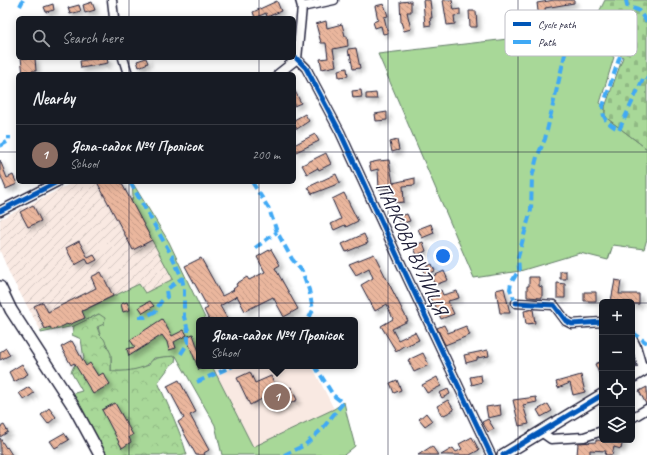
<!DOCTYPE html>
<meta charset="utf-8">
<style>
body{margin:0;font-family:Caveat,sans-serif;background:#242831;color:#f1f3f6}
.controls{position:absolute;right:12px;bottom:12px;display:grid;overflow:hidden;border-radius:6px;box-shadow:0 2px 10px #0003}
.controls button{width:36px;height:36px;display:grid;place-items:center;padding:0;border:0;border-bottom:1px solid #363941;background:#171b24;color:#f1f3f6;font:20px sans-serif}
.you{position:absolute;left:443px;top:256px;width:14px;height:14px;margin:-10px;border:3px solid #fff;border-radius:50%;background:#1a73e8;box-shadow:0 0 0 6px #1a73e833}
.badge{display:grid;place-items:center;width:26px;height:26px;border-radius:50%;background:#1f6fb2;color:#fff;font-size:13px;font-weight:700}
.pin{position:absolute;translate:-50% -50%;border:2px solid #fff;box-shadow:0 1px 4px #0006}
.popup{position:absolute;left:196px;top:317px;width:162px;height:52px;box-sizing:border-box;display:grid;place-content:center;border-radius:6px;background:#171b24;filter:drop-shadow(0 1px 3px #0005);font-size:13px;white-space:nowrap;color:#9ea1a6}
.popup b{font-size:15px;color:#f1f3f6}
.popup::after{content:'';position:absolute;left:50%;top:100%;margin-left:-8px;border:8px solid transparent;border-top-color:#171b24}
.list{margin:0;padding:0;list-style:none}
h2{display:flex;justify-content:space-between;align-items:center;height:52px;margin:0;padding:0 16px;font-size:17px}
h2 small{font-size:13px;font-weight:400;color:#9ea1a6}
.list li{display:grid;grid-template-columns:26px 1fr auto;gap:12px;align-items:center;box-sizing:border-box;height:60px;padding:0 16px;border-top:1px solid #363941}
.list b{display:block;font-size:15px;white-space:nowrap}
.list p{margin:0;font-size:13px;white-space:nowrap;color:#9ea1a6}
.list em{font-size:13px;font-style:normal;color:#9ea1a6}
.icon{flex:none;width:22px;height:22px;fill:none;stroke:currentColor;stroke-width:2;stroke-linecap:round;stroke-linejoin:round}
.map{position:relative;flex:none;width:647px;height:455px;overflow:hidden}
.search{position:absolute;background:#171b24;box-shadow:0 2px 10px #0003;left:16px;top:16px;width:280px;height:44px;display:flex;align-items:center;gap:10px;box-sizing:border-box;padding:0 14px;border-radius:6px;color:#9ea1a6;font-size:15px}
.panel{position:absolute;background:#171b24;box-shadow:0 2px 10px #0003;left:16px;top:72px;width:280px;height:112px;border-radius:6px}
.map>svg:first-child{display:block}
</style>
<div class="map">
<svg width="647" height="455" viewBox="0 0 647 455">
<defs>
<pattern id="industrial-furrows" width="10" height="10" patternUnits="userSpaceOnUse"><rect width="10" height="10" fill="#f9e9e2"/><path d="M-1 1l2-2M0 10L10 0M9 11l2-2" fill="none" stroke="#d5c8c3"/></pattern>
<pattern id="forest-crowns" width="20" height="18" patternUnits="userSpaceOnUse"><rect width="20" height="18" fill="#a8d898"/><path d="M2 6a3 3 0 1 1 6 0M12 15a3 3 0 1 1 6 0" fill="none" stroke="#90b984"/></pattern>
<pattern id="cemetery-stones" width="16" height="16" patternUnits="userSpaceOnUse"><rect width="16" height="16" fill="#a8d898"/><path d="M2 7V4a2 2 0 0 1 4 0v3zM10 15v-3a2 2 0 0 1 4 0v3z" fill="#90b984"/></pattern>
<pattern id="building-back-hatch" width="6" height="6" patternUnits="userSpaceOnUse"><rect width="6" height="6" fill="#eab69d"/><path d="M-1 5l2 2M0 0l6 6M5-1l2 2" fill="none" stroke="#c89c88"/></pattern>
<filter id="shadow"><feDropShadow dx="3.5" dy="3.5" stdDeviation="2" flood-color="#0004"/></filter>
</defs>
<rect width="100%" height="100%" fill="#fff"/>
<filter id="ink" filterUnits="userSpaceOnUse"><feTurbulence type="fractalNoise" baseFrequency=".025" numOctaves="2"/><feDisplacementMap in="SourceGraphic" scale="8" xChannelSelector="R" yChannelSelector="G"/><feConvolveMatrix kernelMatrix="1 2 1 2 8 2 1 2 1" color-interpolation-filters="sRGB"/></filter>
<g filter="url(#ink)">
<path fill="#f9e9e2" d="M237,366h75l22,43 -81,38 -37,-71z"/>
<path fill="url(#industrial-furrows)" d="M74,182h47l52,97 -28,15 -6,-10 -98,47 -30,-54 -11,-26v-32z"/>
<path fill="#a8d898" stroke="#657d6a" d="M577,31l37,26 -14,46 5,4v8l3,4 39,30v90l-3,10 -31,-4 -5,15 -28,-7 -60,18 -46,7 -96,-224z
M132,182l37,60 37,78h-7v46h13l41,81 81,-38 10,-7 3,14 8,30 -11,9h-122l-7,-30 -39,-69 -22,2c-10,14 -27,14 -43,13 0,-5 1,-13 -1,-18 -8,-18 -14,-17 -11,-39l-25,12 -33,7v-2l98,-47 6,9 28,-14 -42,-77 2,-6z"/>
<path fill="url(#forest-crowns)" stroke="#657d6a" d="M99,314l6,4 -1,6 -7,3 3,8 4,4 7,15v17c14,1 25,-1 38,-6 2,-9 18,-8 27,-9l-1,6 -4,3 -13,17c10,24 22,48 29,73h-83l-33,-61 11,-3 -11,-19 3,-6 10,-7 -3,-20 -9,-4 2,-9z"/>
<path fill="url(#cemetery-stones)" stroke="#657d6a" d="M605,0h42v149l-39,-30 -3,-4v-8l18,-50 -24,-18 -9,-9z"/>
<path fill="url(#building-back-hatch)" stroke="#22223b" filter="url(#shadow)" d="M423,0h7l2,18h-2l1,7 -6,1z
M443,0h9l2,10 6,-1v6l-6,1 1,8 -8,1z
M554,0h20v3l-29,5 1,10 -7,1 -2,-16z
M277,1l4,10 -14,6 -1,-4 -11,5 -2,-6z
M411,1v11h-4l4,17 -7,2 -3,-9 -1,-20z
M92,2l3,8 -10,3 -2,-8z
M53,4l1,6 -8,2 -2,-5z
M384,4l4,12 -4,1 4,16 -5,1 -2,-8 -6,2 -2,-6 5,-2 -3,-14z
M79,5l2,6 -11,3 -2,-6z
M469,11h7l1,16h-7z
M326,21l1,7 15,-4 3,12h2l1,10 -15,3 3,17 -14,3 -2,-10 8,-1 -2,-15h-5l-5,-19z
M356,48l4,20 -7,1 -3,-15 -1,1 -1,-6z
M21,58h14l1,13h-4l1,3h-10z
M99,58h8l1,5 -27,5 -1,-7z
M146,58l2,5 -9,4 -2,-6z
M347,68l1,8 -9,1 -1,-7z
M294,89l7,14 -7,3z
M361,90l1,7 -9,1 -1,-7z
M376,93l1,6h-11v-5z
M387,112v8l-11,1 -1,-7z
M305,114l4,7 -12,8 -3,-5v-4z
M315,134l4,7 -23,11 -2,-7z
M397,140l2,10 -7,2 -2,-10z
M326,153l5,11 -12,6 -1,-2 -11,6 -5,-9z
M0,160l7,18 6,-3 4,9 -11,5 -6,-15z
M389,160l4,23 22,-5v7l-12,1 1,16 -9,1 -2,-15 -14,1 -1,-20 -7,2 -2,-8 9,-2z
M336,174l4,9 -28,11 -4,-7z
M97,182h24l31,58 -19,10z
M344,193l14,28 -12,6 -1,-2 -11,5 -3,-6 10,-5 -9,-20z
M33,205l8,16 -13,6 -8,-15z
M407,214l3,7 -10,3 -3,-7z
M431,224l3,9 -12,5 -4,-9z
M364,234l4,9 -22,9 -4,-8z
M79,241l9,17 6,-3 3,5 -8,4 -3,-5 -11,6 -9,-17z
M423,242l3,9 -9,4 -4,-9z
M271,249l9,16 -5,3 23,41 -14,8 -11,-20 -28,14 -8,-15 -17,10 7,12 -4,2h-14l-5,-10 4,-2 -23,-42 16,-8 21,38 12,-6 -1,-1 4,-3 -1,-2 11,-7 2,3 16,-8 -8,-15z
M374,254l34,67 -16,8 6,11 17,-8 4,8 -13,6 -1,-1 -9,6 -15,-25 12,-7 -6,-15 -12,7 -14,-26 12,-7 -4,-10 -13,7 -7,-11z
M432,264l3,7 -9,4 -3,-7z
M444,271l4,9 -13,5 -4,-8z
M560,271h6v8h-6z
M101,272l12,24 -31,15 3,7 -17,7 -1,-1 -8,4 -1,-1 -6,3 -2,-3 -5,2 -11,-23 9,-4 5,10 48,-24 -5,-11z
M529,277h10v9l3,1v11l-15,-1v-11h2z
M615,280l6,1 -2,13h20v10h-7v-2l-21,-1z
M557,283l8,1v14h-8z
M504,288l6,25h-10l-4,-23z
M441,290l2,5 14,-4 2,7 -11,3 6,13 -13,5 -7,-17h-2l-4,-7z
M584,292h12v9h-12z
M150,301l4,5 -11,7 -4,-6z
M127,302l3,8 -7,2 -2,-8z
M533,309l2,14 -9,1 -2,-13z
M162,319l10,17 12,-6 3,5 -13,7 2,6 -7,2 -2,-8 -5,-7 -33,21 -2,-7 8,-2 -5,-7z
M444,325l4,8 18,-7 4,9 -25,10 -8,-17z
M193,334l6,18v18l-13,-33z
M72,341l14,25 4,-3 8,13 5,-3 7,11 -17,10 -19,-31 -3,2 -10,-18z
M6,348l4,7 -10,5v-8z
M488,350l1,6 -12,2v2l-11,3 -2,-8z
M423,353l6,12 -15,7 -6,-12z
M602,361v19l-7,-16z
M22,364l6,10 -14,8 -5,-10z
M250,372l5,11 16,-7 8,17 12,-6 6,13 -24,12 -5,-12 -4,2 -2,-3 -12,6 -13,-27z
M481,375l1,7 -10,3 -2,-8z
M581,375l4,17 -12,3 -3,-12 -12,5 -2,-6z
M437,377l4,9 -14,7 -5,-8z
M179,380l17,32 -6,3 19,35 -5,3 1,2h-9l-18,-33 6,-4 -17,-32z
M397,380l4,10 -7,3 -4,-10z
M29,387l5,6 -10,7 -5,-7z
M647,387v17h-1l-7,-13z
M448,389l2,5 -8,4 -3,-5z
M536,397l1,5 -14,3 6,19 -10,2 -6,-26z
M448,400l6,10 -12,6 -5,-10z
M115,403l18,32 -4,2 2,5 -9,6 -20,-38z
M548,404l4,7 -11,6 -4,-7z
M500,405l1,10 -13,3 -2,-11z
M49,408l7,9 -8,7 -7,-9z
M426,413l6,8 -7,5 -6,-7z
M488,419l6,10 -6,3 -6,-10z
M4,425l4,7 -8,5v-10z
M64,433l5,7 -14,8 -5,-7z
M472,437l7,13 -9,5h-29l12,-7 3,4 6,-3 -3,-5z
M0,438l6,10 1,-1 5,8h-12z
M596,440l13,1 14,-1 -2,9 -7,-2 -2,8h-7l1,-4 -16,-1v5h-13l1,-12 18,-1z
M432,446l6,9h-20z"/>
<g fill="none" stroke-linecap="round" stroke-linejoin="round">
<g stroke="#22223b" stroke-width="11">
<path id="street" d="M112,0l2,18
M302,7l32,-7
M123,58l5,16
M297,59l9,9 34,64 68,147 83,176
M297,59l5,-52 -2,-7
M278,74l19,-15
M0,211l57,-29
M516,303l38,2 12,16 6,3 30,-2
M632,338l4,8 7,24
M632,418l15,-9
M541,432l10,7 33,-2 18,-6"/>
</g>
<g stroke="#22223b" stroke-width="14">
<path id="secondary" d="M0,287l11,23 63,97 26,48
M632,377l15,-9
M503,455l99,-60"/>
</g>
<use href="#street" stroke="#fff" stroke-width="8"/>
<use href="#secondary" stroke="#fff" stroke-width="11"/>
<path stroke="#3fa9f5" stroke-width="4" stroke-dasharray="8 4" stroke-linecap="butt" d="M626,0l1,6 11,4 9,12
M20,6l3,-6
M620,56l-17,50c-1,14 5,17 16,24l25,-53 3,1
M0,146l9,-5v-5
M130,182l42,74 10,22 2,11v28l4,13v13l-8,12
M252,182l17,27 8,23 15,27 10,12 7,19 4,20 -5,10
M255,248l22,-16
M516,303l-6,-14 1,-6 8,-13 -1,-13 13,-47 1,-33 5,-20 8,-18 21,-89 8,-13 13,-4
M138,317h7l11,-6c3,-7 5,-11 11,-14l-1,-7 16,-12
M632,332l15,11
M197,382l36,-16
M284,455l21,-10 17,-16 21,-26 -10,-8 -18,-29"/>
<g stroke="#fff" stroke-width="8">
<path id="cycleway" d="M297,59l9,9 34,64 68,147 83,176
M0,211l57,-29
M516,303l38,2 12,16 6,3 30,-2
M503,455l99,-60"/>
</g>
<use href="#cycleway" stroke="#0057b8" stroke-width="5"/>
</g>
</g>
<path fill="none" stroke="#22223b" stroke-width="1" stroke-opacity="0.55" d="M129,0v18M259,0v18M388,0v455M518,0v455M129,58v16M259,58v16M0,152h18M294,152h353M129,182v273M259,182v273M0,303h602M632,303h15"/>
<g text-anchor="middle" stroke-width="3.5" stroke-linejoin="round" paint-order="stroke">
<g font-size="20" fill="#22223b" stroke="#fff">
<text transform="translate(412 248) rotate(65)" y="7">ПАРКОВА ВУЛИЦЯ</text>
</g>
</g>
<rect x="505" y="10" width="132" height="46" rx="6" fill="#fff" stroke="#bdbdc4" stroke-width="1"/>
<rect x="513" y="22" width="18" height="4" fill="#0057b8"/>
<rect x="513" y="40" width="18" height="4" fill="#3fa9f5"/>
<g font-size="11" fill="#22223b">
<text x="538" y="28">Cycle path</text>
<text x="538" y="46">Path</text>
</g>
</svg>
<div class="controls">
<button>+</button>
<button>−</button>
<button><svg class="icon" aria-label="locate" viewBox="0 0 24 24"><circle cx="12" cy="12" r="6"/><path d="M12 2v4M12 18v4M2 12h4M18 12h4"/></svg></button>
<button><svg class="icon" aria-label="layers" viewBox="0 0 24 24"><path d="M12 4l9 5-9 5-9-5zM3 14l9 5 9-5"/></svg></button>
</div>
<div class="you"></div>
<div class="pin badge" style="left:277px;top:397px;background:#8d6e63">1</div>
<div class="popup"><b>Ясла-садок №4 Пролісок</b>School</div>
<div class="search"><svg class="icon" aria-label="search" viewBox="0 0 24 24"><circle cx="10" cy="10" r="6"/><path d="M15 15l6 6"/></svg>Search here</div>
<section class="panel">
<h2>Nearby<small></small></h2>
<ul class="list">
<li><span class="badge" style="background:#8d6e63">1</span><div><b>Ясла-садок №4 Пролісок</b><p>School</p></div><em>200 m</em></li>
</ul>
</section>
</div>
